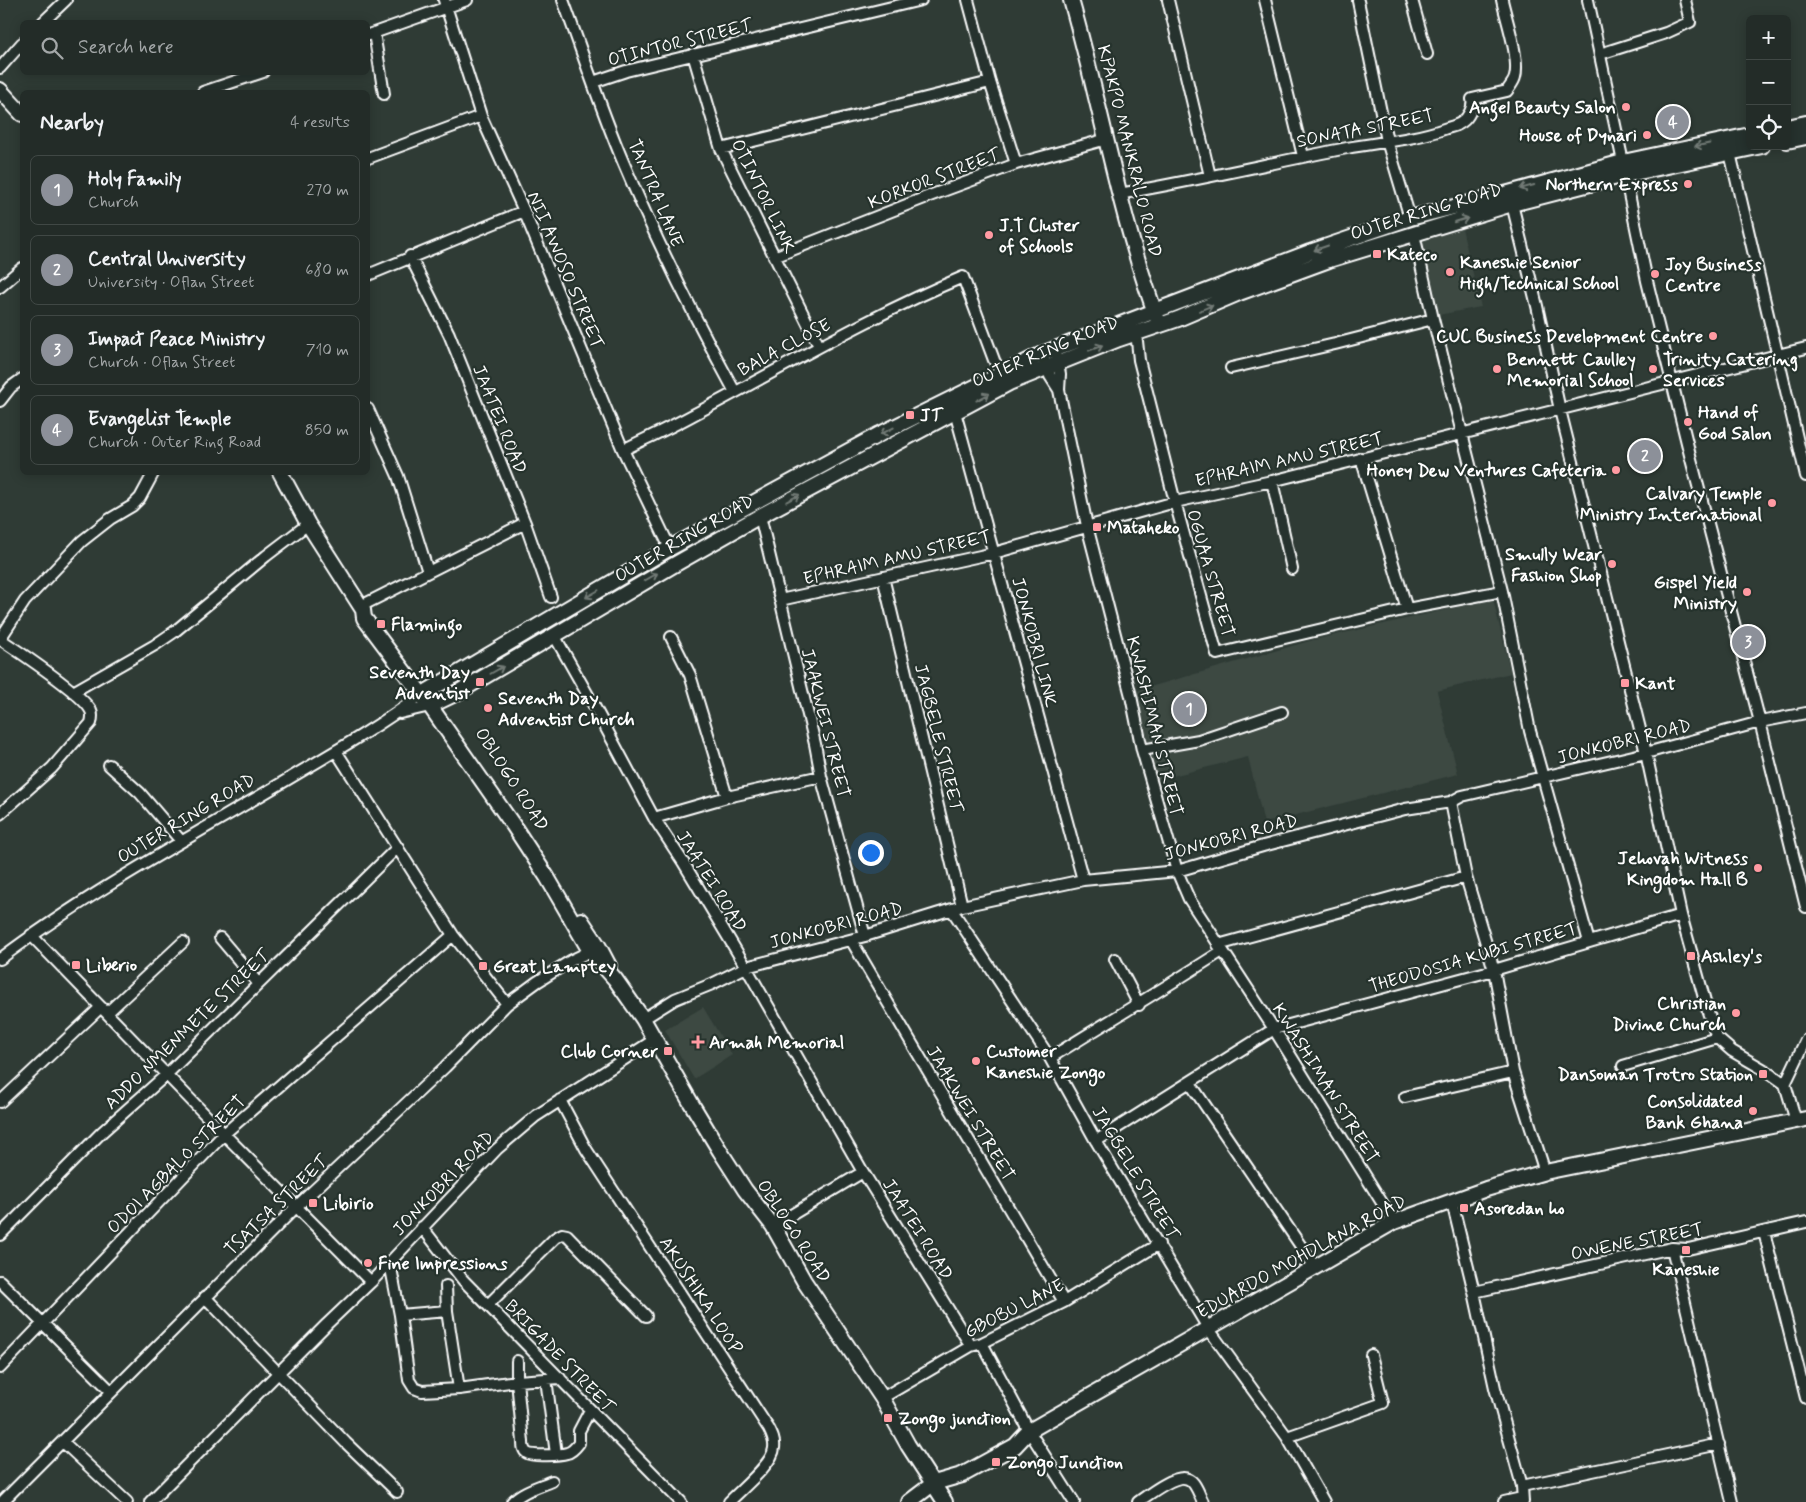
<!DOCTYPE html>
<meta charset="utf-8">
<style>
body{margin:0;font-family:Mynerve,sans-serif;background:#2b3430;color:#f1f3f6}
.controls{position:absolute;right:15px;top:15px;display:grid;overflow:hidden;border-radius:8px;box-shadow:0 2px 12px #0003}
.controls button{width:45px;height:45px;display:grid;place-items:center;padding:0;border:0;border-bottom:1px solid #404845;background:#232c28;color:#f1f3f6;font:25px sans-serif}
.you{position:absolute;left:870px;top:852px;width:18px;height:18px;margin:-12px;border:4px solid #fff;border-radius:50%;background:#1a73e8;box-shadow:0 0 0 8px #1a73e833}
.badge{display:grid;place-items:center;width:32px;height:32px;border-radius:50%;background:#8c9099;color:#fff;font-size:16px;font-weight:700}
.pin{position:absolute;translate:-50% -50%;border:2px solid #fff;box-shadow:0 1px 5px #0006}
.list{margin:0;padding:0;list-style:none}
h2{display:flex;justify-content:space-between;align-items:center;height:65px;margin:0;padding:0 20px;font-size:21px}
h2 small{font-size:16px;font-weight:400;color:#a3a7a8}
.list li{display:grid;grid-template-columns:32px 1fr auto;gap:15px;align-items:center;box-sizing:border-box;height:70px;margin:0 10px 10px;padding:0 10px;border:1px solid #404845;border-radius:8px}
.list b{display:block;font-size:19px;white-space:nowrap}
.list p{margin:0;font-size:16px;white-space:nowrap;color:#a3a7a8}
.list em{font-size:16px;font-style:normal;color:#a3a7a8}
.icon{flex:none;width:28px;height:28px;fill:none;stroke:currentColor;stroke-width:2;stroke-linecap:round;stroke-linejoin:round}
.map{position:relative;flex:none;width:1806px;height:1502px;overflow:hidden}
.search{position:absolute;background:#232c28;box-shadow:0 2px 12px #0003;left:20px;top:20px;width:350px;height:55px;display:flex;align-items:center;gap:12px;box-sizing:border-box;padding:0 18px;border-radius:8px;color:#a3a7a8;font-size:19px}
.panel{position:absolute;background:#232c28;box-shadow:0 2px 12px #0003;left:20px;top:90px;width:350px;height:385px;border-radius:8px}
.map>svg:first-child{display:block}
</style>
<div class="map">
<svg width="1806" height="1502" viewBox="0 0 1806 1502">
<rect width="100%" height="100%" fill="#2f3b35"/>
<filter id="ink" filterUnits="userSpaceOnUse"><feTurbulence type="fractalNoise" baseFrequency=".02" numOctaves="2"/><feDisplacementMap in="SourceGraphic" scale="10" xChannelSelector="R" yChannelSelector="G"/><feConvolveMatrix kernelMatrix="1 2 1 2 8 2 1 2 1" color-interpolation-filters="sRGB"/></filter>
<g filter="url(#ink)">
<path fill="#3c4842" d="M1461,224l20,83 -43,8 -19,-78z
M1493,599l18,74 -74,18 21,83 -194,49 -16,-66 -91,23 -21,-89 177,-51z
M703,1007l29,48 -38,24 -29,-49z"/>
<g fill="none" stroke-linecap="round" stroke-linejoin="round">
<g stroke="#fff" stroke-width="14">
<path id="street" d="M444,0l37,116 43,95 99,239 47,98
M563,0c20,54 38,110 61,164 33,78 70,153 111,228
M968,0l22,82 26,82
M1168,0l42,176
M1265,0l38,156
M1412,0l15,54
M1588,0l35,162
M1358,1l29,140 23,77
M43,22l23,-22
M374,33l10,61
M368,35l99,-35
M693,54l28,95 98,197
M1600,54l66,-21 24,-11 -5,-22
M0,68l22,-25
M593,82l33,-11 295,-71
M203,92l60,-20
M721,149l269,-67
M1730,153l76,323
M368,158l113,-42
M1625,175l22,106 44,178 69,263 46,185
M1119,194c76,-13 152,-31 228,-46 32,-6 66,-8 97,-19 6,-2 13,-3 18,-7 6,-4 12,-15 10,-23l35,-8c3,-5 7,-9 8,-14 5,-18 -9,-58 -13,-77
M1512,204l25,102 23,104 86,343 35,162 27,97 9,26 15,13 36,21 17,12 11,37
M1414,234l19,85 69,272 28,140 59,211
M410,256l39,78 76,189 26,74
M774,257l158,-62 84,-31 91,-25
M368,275l156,-64
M0,287l22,-19
M1133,334l4,7 2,19 36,142 42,152 190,-45 95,-18
M1042,354l8,22 9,14
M1057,358l3,16 -1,16 28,136 44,170 11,54 35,121 12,28 85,130 120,193
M1231,368l104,-24 98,-25
M0,401l11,-14 11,-8
M368,409l30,67 30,96
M955,412l128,468
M623,450c22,-11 46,-22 68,-34 90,-47 178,-100 272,-139l31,83 7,13
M1361,458l46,151
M1272,481l20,88
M760,516l55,228 6,32 44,160
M883,577l79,329
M780,600l214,-47 181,-51 97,-21 534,-133
M361,606l164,-83
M554,635l39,69 61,114 29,44 63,105 117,205 108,174
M671,637l19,38 37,122
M0,639c18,12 84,56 91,72 2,4 1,8 0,12l-39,45 -52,46
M0,639l25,-38 57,-60 28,-22 22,-13 8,-8 14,-26
M73,692l82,-47 19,-13 92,-76 42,-32
M400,713l30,-7
M1142,750l57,-10 83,-28
M336,751l117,184 54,69
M109,765l31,28 41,48
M1451,802l15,75 28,93 19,102 32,100
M654,818l73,-21 94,-21
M952,910l98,148 46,83 112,187 79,109 37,65
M31,935l193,199 147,148
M220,938l38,45
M851,940l213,362
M1218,945l248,-68
M0,959c94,-71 199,-126 300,-187 41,-24 82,-48 121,-77
M1115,959l24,46
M107,1013l76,-71
M643,1019l32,-20 37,-15 34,-17 119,-31 97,-30 121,-26 94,-9 86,-25 142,-37 46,-7 11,-6 184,-43 114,-31 46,-9
M1050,1058c57,-36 115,-70 172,-107
M1623,1066l94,-28
M1190,1083l125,184
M1785,1084l21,-44
M1405,1097l108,-25
M560,1100l26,49 183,280c3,6 6,12 5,19 -1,16 -34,42 -45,54
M0,1102l101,-95
M1096,1141l178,-112 220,-59 187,-55
M1452,1202l22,90 21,96 27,98 1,16
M773,1226l90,-54
M422,1227l41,53 218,222
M1764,1232l42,166
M0,1235l102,-103 64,-57 232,-228
M1672,1248l60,254
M390,1263l10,52 9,65 5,8 8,3 37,-2 58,-8 43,-3
M0,1281l111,110
M446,1286l1,25 12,78
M1474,1292l198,-44 16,1 118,-27
M205,1297l141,146 51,49
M488,1305l67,-67 7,-4 5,1 79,81
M400,1315l47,-4
M982,1343l47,88 45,71
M517,1361v20l6,61c0,4 0,8 4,11 6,4 33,2 40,0 5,-1 9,-6 12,-10v-12l11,-21
M0,1368l224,-234 229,-199
M546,1379l10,75
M882,1398l89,-52 11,-3 82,-41 95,-58
M1287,1437l96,-34 -12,-48
M63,1442l64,60
M1522,1486l197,-42
M2,1502l294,-295 149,-140 62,-63 30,-22 35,-22 23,-11
M150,1502l177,-178 44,-42 126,-133 39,-33 118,-76
M512,1502c10,-11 26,-15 40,-21
M1138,1502c10,-7 38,-29 50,-23 8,3 11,16 15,23
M1504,1502l18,-4"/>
</g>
<g stroke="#fff" stroke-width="18">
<path id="secondary" d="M1071,0c30,105 48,215 86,318
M0,90l22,24
M1787,127l19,-4
M1787,141l19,-4
M280,472l28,52 55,86 1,8 66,88 83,119 34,52 43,74 25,28 28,40 48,84 29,48 25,39 28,36 31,55 78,117 26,47 37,57
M421,695l249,-147 210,-114 162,-80 268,-102 100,-34 80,-20 133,-36 127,-27
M430,706l25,-12 217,-128 88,-50 249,-133 110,-44 59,-20 61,-26 90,-33 183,-56 113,-29 137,-29
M581,920l18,27 10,19
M909,1502l25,-19 28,-8 53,-29 14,-15 365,-209 92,-33 59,-17 261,-53"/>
</g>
<use href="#street" stroke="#26332d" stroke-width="10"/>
<use href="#secondary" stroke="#26332d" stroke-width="14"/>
</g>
<defs><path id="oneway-shaft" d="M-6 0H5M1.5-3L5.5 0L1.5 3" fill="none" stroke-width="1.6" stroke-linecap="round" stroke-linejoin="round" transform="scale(1.25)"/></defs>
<g stroke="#727a76">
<use href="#oneway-shaft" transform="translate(1702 145) rotate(168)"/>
<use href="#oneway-shaft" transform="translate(1527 187) rotate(165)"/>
<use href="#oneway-shaft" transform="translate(1461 220) rotate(-17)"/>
<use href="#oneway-shaft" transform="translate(1321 248) rotate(161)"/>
<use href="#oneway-shaft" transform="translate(1206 308) rotate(-22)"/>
<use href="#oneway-shaft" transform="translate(1096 348) rotate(-21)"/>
<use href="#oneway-shaft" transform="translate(983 397) rotate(-28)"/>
<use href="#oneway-shaft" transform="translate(887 431) rotate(153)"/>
<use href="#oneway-shaft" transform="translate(793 498) rotate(-28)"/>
<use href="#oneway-shaft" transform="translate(651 577) rotate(-30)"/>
<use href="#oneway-shaft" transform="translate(592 594) rotate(150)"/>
<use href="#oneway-shaft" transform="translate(497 670) rotate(-30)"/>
</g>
</g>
<g fill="#ff9aa2" stroke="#26332d" stroke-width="2">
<circle cx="1626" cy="107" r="5"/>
<circle cx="1647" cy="135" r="5"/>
<circle cx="1688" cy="184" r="5"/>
<circle cx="989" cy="235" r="5"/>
<rect x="1372" y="249" width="10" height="10" rx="2.5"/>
<circle cx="1450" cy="272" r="5"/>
<circle cx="1655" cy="274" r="5"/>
<circle cx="1713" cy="336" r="5"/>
<circle cx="1497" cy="369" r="5"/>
<circle cx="1653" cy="369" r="5"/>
<rect x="905" y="410" width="10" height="10" rx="2.5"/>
<circle cx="1688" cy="422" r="5"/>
<circle cx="1616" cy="470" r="5"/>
<circle cx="1772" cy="503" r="5"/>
<rect x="1092" y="522" width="10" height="10" rx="2.5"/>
<circle cx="1612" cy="564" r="5"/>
<circle cx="1747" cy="592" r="5"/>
<rect x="376" y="619" width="10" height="10" rx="2.5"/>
<rect x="475" y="677" width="10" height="10" rx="2.5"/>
<rect x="1620" y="678" width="10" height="10" rx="2.5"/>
<circle cx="488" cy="708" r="5"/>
<circle cx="1758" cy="868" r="5"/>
<rect x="1686" y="951" width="10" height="10" rx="2.5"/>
<rect x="71" y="960" width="10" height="10" rx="2.5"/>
<rect x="478" y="961" width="10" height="10" rx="2.5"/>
<circle cx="1736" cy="1013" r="5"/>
<path d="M695.5 1034.5h5v5h5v5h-5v5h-5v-5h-5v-5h5z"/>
<rect x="663" y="1046" width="10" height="10" rx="2.5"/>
<circle cx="976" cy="1061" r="5"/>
<rect x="1758" y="1069" width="10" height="10" rx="2.5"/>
<circle cx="1753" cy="1111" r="5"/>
<rect x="308" y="1198" width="10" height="10" rx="2.5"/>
<rect x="1459" y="1203" width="10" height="10" rx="2.5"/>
<rect x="1681" y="1245" width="10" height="10" rx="2.5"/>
<circle cx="368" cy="1263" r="5"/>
<rect x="883" y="1413" width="10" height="10" rx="2.5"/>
<rect x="991" y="1457" width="10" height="10" rx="2.5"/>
</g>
<g text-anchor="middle" stroke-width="4.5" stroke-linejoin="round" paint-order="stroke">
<g font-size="18" fill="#fff" stroke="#26332d">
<text transform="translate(680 42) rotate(-14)" y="6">OTINTOR STREET</text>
<text transform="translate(1365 128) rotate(-11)" y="6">SONATA STREET</text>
<text transform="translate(1130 151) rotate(76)" y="6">KPAKPO MANKRALO ROAD</text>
<text transform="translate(934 178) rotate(-21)" y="6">KORKOR STREET</text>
<text transform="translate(656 193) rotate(67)" y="6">TANTRA LANE</text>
<text transform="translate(764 196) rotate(64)" y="6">OTINTOR LINK</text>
<text transform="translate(1426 211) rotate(-17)" y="6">OUTER RING ROAD</text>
<text transform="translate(566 270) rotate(67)" y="6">NII AWOSO STREET</text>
<text transform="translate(784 347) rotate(-28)" y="6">BALA CLOSE</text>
<text transform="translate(1045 351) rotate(-23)" y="6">OUTER RING ROAD</text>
<text transform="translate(500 419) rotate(68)" y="6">JAATEI ROAD</text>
<text transform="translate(1289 459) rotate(-13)" y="6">EPHRAIM AMU STREET</text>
<text transform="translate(684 538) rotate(-30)" y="6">OUTER RING ROAD</text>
<text transform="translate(897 557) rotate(-13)" y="6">EPHRAIM AMU STREET</text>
<text transform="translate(1211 573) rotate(74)" y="6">OGUAA STREET</text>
<text transform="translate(1035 642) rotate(75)" y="6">JONKOBRI LINK</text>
<text transform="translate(826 723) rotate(76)" y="6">JAAKWEI STREET</text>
<text transform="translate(1155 726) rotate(76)" y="6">KWASHIMAN STREET</text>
<text transform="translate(939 738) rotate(76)" y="6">JAGBELE STREET</text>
<text transform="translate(1624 741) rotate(-14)" y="6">JONKOBRI ROAD</text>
<text transform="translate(512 779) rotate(57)" y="6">OBLOGO ROAD</text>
<text transform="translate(186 818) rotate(-31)" y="6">OUTER RING ROAD</text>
<text transform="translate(1231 837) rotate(-15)" y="6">JONKOBRI ROAD</text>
<text transform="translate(712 881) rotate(58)" y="6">JAATEI ROAD</text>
<text transform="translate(836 925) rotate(-15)" y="6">JONKOBRI ROAD</text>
<text transform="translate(1473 957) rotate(-16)" y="6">THEODOSIA KUBI STREET</text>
<text transform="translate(187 1029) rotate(-44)" y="6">ADDO NMENMETE STREET</text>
<text transform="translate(1326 1083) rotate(58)" y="6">KWASHIMAN STREET</text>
<text transform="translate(971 1113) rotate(59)" y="6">JAAKWEI STREET</text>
<text transform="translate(176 1164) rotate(-45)" y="6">ODOI AGBALO STREET</text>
<text transform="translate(1136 1173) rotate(59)" y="6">JAGBELE STREET</text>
<text transform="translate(443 1183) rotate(-46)" y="6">JONKOBRI ROAD</text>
<text transform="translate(276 1205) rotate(-44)" y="6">TSATSA STREET</text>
<text transform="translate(918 1229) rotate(58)" y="6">JAATEI ROAD</text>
<text transform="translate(794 1231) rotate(57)" y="6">OBLOGO ROAD</text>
<text transform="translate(1637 1241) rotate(-11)" y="6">OWENE STREET</text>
<text transform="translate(1301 1256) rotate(-29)" y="6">EDUARDO MOHDLANA ROAD</text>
<text transform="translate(701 1295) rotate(57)" y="6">AKUSHIKA LOOP</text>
<text transform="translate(1014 1308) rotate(-27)" y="6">GBOBU LANE</text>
<text transform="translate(560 1356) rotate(46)" y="6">BRIGADE STREET</text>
</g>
<g font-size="18" font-weight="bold" fill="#fff" stroke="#26332d" text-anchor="start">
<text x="1616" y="113" text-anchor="end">Angel Beauty Salon</text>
<text x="1637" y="141" text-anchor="end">House of Dynari</text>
<text x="1678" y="190" text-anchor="end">Northern Express</text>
<text x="999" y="231">J.T Cluster<tspan x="999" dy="21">of Schools</tspan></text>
<text x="1387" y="260">Kateco</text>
<text x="1460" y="268">Kaneshie Senior<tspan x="1460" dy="21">High/Technical School</tspan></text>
<text x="1665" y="270">Joy Business<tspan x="1665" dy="21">Centre</tspan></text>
<text x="1703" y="342" text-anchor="end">CUC Business Development Centre</text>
<text x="1507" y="365">Bennett Caulley<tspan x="1507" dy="21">Memorial School</tspan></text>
<text x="1663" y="365">Trinity Catering<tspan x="1663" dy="21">Services</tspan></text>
<text x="1698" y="418">Hand of<tspan x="1698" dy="21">God Salon</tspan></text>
<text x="920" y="421">JT</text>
<text x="1606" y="476" text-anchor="end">Honey Dew Ventures Cafeteria</text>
<text x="1762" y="499" text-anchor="end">Calvary Temple<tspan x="1762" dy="21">Ministry International</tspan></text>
<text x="1107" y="533">Mataheko</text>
<text x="1602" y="560" text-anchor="end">Smully Wear<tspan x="1602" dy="21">Fashion Shop</tspan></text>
<text x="1737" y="588" text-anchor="end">Gispel Yield<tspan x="1737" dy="21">Ministry</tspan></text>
<text x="391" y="630">Flamingo</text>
<text x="470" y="678" text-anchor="end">Seventh Day<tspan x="470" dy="21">Adventist</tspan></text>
<text x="1635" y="689">Kant</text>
<text x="498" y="704">Seventh Day<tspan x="498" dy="21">Adventist Church</tspan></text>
<text x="1748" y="864" text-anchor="end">Jehovah Witness<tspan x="1748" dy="21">Kingdom Hall B</tspan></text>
<text x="1701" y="962">Ashley's</text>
<text x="86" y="971">Liberio</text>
<text x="493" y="972">Great Lamptey</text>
<text x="1726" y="1009" text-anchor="end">Christian<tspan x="1726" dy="21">Divine Church</tspan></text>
<text x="709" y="1048">Armah Memorial</text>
<text x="658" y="1057" text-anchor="end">Club Corner</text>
<text x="986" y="1057">Customer<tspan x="986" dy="21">Kaneshie Zongo</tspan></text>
<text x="1753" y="1080" text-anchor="end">Dansoman Trotro Station</text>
<text x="1743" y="1107" text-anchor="end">Consolidated<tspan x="1743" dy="21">Bank Ghana</tspan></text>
<text x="323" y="1209">Libirio</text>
<text x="1474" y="1214">Asoredan ho</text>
<text x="378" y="1269">Fine Impressions</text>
<text x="1686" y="1275" text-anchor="middle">Kaneshie</text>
<text x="898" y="1424">Zongo junction</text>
<text x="1006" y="1468">Zongo Junction</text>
</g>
</g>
</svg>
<div class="controls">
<button>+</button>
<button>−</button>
<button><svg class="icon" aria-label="locate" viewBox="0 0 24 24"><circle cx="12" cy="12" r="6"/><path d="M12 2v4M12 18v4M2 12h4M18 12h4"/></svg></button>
</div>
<div class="you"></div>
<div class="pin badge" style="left:1189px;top:709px">1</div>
<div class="pin badge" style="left:1645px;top:456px">2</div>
<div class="pin badge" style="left:1748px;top:642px">3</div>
<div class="pin badge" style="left:1673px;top:122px">4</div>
<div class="search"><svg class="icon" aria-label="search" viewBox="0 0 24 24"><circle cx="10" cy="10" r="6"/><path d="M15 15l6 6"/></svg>Search here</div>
<section class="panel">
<h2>Nearby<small>4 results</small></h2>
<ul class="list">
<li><span class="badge">1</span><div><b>Holy Family</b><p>Church</p></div><em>270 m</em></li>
<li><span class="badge">2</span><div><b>Central University</b><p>University · Oflan Street</p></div><em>680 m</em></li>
<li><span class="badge">3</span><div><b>Impact Peace Ministry</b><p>Church · Oflan Street</p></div><em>710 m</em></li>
<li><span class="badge">4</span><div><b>Evangelist Temple</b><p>Church · Outer Ring Road</p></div><em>850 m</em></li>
</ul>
</section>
</div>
